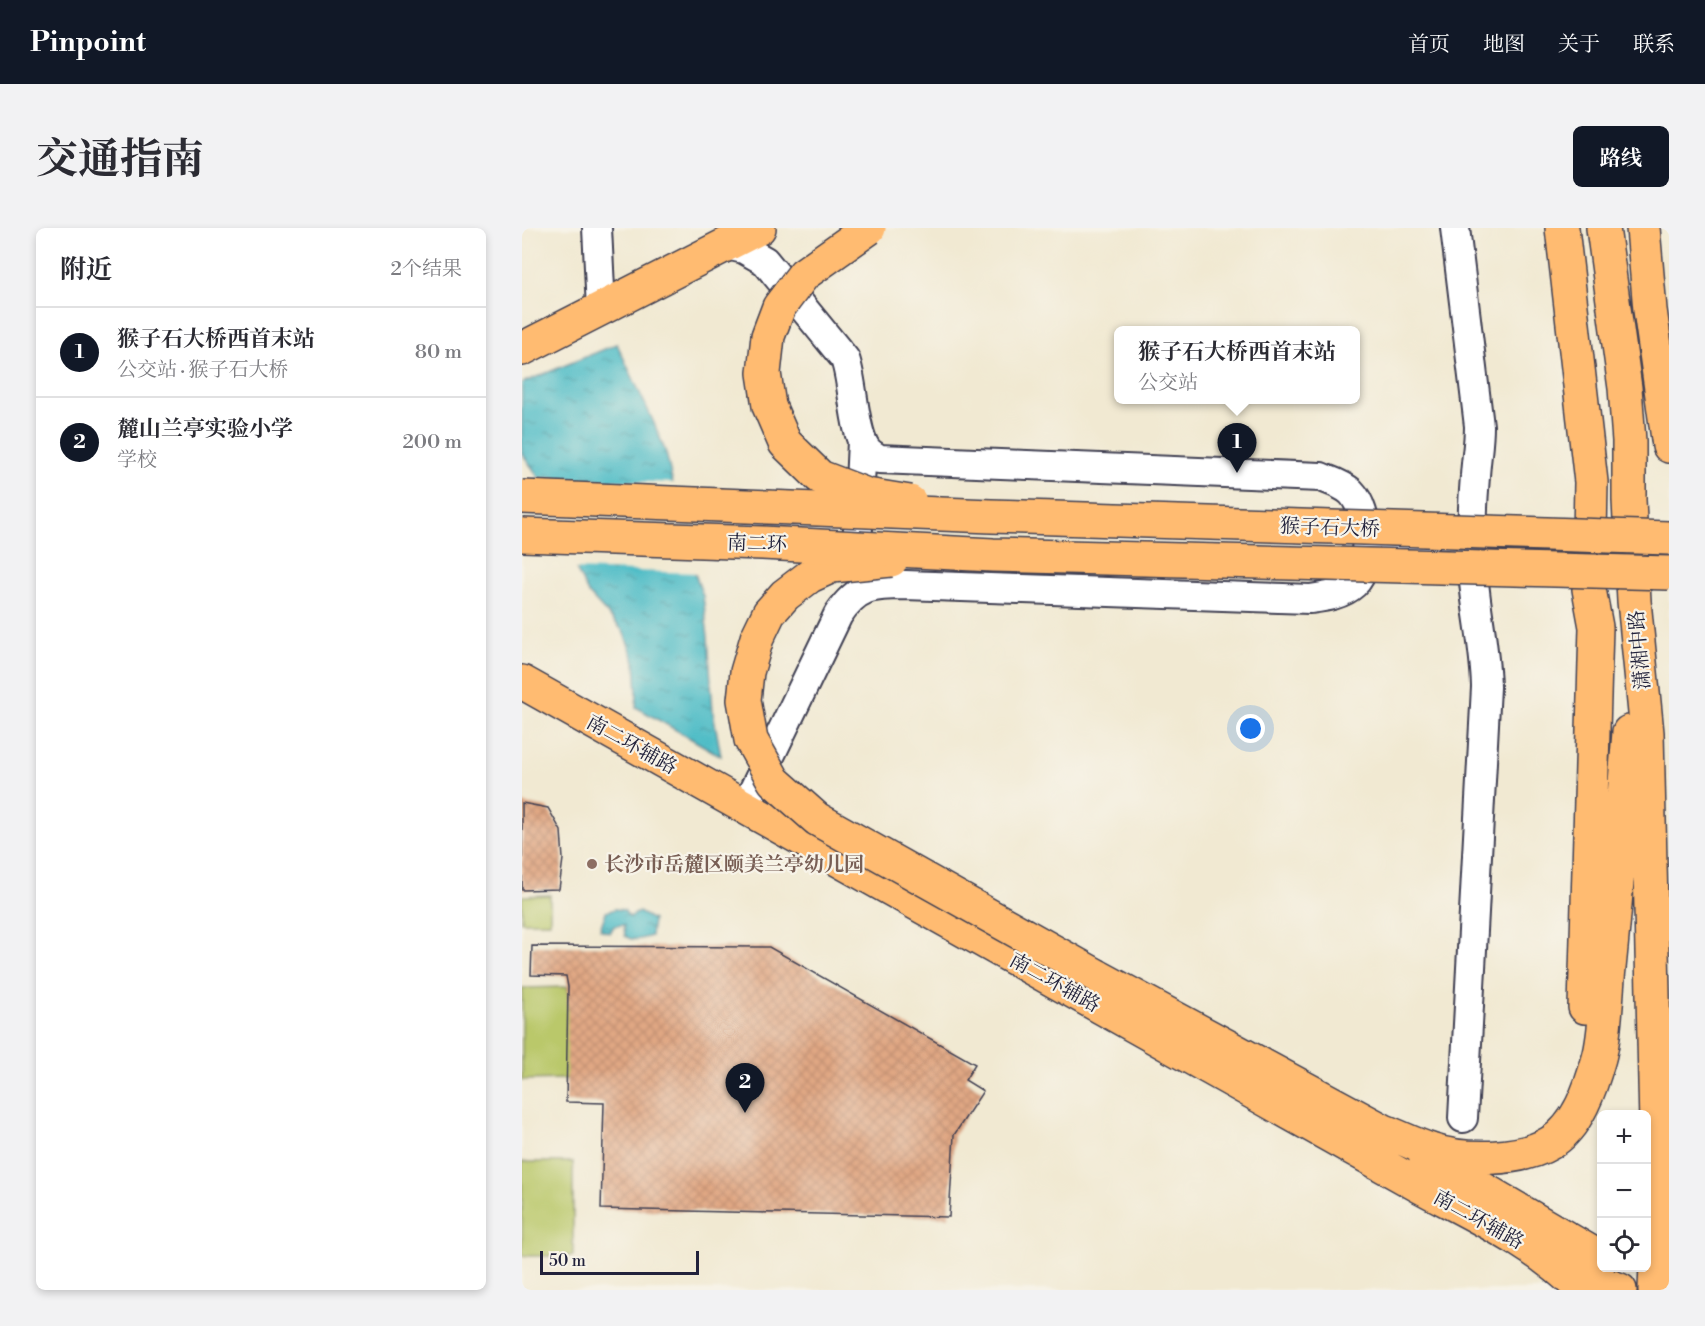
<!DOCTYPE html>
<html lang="zh">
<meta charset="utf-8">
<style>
body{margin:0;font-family:"Libre Bodoni","Noto Serif SC",serif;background:#f2f2f3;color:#2b2b33}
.controls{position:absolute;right:18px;bottom:18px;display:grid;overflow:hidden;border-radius:9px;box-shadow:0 3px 9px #0003}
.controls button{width:54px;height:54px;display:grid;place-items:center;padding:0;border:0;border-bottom:2px solid #e1e1e2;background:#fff;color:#2b2b33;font:30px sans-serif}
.scale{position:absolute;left:18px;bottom:15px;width:159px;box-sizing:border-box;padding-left:6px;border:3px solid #22223b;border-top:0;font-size:16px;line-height:21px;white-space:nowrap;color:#22223b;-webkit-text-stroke:4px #f7f3e8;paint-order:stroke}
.you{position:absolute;left:729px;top:501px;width:21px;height:21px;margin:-15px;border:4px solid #fff;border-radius:50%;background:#1a73e8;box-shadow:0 0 0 9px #1a73e833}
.badge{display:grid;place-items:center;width:39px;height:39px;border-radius:50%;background:#111827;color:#fff;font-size:20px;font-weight:700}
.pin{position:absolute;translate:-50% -50px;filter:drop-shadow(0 2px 3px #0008)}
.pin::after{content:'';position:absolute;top:32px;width:21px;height:18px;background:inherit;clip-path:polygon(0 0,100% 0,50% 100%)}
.popup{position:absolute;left:592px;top:98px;width:246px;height:78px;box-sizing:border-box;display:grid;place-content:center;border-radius:9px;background:#fff;filter:drop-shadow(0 2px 4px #0005);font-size:20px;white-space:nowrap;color:#7c7c81}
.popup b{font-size:22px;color:#2b2b33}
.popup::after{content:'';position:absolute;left:50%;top:100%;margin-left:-12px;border:12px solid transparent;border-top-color:#fff}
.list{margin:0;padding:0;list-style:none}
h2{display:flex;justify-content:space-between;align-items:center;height:78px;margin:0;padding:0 24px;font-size:26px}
h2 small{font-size:20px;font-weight:400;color:#7c7c81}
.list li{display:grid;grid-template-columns:39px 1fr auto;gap:18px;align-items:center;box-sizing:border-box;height:90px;padding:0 24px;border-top:2px solid #e1e1e2}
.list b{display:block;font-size:22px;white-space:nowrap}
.list p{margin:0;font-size:20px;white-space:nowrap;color:#7c7c81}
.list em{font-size:20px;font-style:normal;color:#7c7c81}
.icon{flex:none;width:33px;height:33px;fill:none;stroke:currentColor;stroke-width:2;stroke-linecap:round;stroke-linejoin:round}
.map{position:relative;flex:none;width:1147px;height:1062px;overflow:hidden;border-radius:9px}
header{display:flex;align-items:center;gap:36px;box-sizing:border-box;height:84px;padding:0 30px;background:#111827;color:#fff}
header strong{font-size:28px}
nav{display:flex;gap:33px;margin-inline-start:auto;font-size:21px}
.intro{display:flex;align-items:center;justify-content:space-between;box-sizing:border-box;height:144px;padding:0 36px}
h1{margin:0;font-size:42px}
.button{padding:15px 27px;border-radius:9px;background:#111827;color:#fff;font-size:21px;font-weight:700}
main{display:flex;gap:36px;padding:0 36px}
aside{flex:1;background:#fff;border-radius:9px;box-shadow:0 3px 9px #0003}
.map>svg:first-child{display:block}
</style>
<header>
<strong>Pinpoint</strong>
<nav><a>首页</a><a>地图</a><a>关于</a><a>联系</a></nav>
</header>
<div class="intro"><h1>交通指南</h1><a class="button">路线</a></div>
<main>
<aside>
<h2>附近<small>2个结果</small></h2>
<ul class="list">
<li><span class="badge">1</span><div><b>猴子石大桥西首末站</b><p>公交站 · 猴子石大桥</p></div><em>80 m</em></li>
<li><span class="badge">2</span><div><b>麓山兰亭实验小学</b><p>学校</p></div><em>200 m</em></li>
</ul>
</aside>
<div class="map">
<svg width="1147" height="1062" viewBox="0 0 1147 1062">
<defs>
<pattern id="water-ripples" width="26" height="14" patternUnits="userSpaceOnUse" patternTransform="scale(1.5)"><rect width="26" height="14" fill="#4ebcc6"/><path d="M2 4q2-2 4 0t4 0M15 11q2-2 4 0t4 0" fill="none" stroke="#4098a2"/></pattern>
<pattern id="building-cross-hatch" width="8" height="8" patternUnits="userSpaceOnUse" patternTransform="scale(1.5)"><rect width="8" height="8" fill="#e0a783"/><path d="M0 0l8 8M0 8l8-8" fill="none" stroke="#c08f72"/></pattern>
</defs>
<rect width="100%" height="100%" fill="#f7f3e8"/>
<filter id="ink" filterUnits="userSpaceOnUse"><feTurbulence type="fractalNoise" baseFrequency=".0167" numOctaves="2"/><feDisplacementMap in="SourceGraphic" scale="12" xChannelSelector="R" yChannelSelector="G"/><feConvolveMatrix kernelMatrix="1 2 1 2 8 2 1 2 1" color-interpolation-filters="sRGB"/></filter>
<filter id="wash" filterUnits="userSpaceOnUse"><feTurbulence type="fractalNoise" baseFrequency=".008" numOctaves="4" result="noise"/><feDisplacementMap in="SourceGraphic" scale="24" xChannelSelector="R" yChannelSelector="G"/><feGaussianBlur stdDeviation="1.35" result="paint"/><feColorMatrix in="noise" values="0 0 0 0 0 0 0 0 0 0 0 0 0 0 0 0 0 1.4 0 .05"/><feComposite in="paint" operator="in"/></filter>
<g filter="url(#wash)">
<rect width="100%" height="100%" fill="#f1e9d2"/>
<path fill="#bac86a" stroke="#6e7552" stroke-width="1.5" d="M28,667v27h-28v-26z
M46,759l2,92 -48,1v-92z
M0,934h51v94h-51z"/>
<path fill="url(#water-ripples)" stroke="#386f80" stroke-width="1.5" d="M95,116l37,79 12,30 24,107 13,36 5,41 5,75 8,44 -85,-49 1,-13 -2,-33 -12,-30 -35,-38 -17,-34 -32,-81 -17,-25v-70z
M93,681l9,1 5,7 10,-5 14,8 -2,16c-9,3 -18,6 -26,0l-1,-11 -10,1 -4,7 -10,-4 6,-17z"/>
<path fill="#f1e9d2" d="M13,250l139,5 24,90 -125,-4z"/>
<g id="blocks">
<path fill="url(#building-cross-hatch)" d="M0,575l26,5 13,23 2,28 -4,30 -37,1z
M10,718l237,1 206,117 -10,16 18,11 -29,44 -5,82 -348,-8 3,-106 -38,-1 2,-115 -2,-11 -35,-1z"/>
</g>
</g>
<g filter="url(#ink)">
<use href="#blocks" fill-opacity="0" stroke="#414052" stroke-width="1.5"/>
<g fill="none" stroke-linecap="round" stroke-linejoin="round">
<g stroke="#414052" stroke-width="32">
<path id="minor" d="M75,0l4,81
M933,0l24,198c0,17 -3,33 -4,50 -2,24 -3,50 -3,74 0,46 13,91 14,137l-23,431
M197,21l12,-3 13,3 21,12 80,98c9,24 8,75 23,92 3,3 8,6 11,8l442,18c10,4 21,7 30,15 18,18 22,74 3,92 -12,11 -29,13 -44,15l-405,-14c-33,0 -48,1 -67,30l-93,193
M844,306l15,12 10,3 184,4 7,-2 8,-11
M334,342l6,-129"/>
</g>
<g stroke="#414052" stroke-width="36">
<path id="major" d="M1040,0l29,254 -2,107 7,38 -11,380
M1081,0l22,160 4,53v59l5,101 13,132 11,479 -3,78
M1121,0l7,82 19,136
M0,121l237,-121
M0,454l896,503c57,31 118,58 164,105
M575,748l287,155c16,6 31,14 47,19 32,11 89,11 119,-7 28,-16 41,-56 49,-85 7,-25 7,-64 10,-90 8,-79 14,-157 20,-236
M903,927l177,104
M1042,1036l32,17 24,9"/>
</g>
<use href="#minor" stroke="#fff" stroke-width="28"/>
<use href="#major" stroke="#ffbb71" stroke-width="33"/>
<g stroke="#414052" stroke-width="36" stroke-linecap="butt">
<path id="major-bridge" d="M347,0l-65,46 -25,33 -11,29 -4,37 5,33 16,37 35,34 47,18 43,7
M369,332l-59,6 -22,10 -25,19 -16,18 -12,25 -10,34 -3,28 7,40 23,41 43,38 280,157"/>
</g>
<g stroke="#414052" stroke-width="36" stroke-linecap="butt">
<path id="highway-bridge" d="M0,269l469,19 678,22
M0,307l240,8 231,12 676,18"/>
</g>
<use href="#major-bridge" stroke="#ffbb71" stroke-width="33"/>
<use href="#highway-bridge" stroke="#ffbb71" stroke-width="33"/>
</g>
</g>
<circle fill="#8d6e63" stroke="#f7f3e8" stroke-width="2" cx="70" cy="636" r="6"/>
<g text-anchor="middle" stroke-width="4.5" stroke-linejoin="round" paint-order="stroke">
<g font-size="20" fill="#22223b" stroke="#f7f3e8">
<text transform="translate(808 299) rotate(2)" y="7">猴子石大桥</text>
<text transform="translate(235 315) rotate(2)" y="7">南二环</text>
<text transform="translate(1117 422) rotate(-95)" y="7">潇湘中路</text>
<text transform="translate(110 516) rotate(29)" y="7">南二环辅路</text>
<text transform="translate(533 754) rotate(29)" y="7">南二环辅路</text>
<text transform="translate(957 991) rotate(29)" y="7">南二环辅路</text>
</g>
<g font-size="20" font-weight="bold" fill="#785e54" stroke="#f7f3e8" text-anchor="start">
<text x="82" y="643">长沙市岳麓区颐美兰亭幼儿园</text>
</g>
</g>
</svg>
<div class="controls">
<button>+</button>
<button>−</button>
<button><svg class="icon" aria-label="locate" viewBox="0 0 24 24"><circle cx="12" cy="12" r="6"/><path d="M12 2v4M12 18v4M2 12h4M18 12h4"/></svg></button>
</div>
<div class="scale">50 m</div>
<div class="you"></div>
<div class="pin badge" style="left:715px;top:245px">1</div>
<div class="popup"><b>猴子石大桥西首末站</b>公交站</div>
<div class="pin badge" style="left:223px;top:885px">2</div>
</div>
</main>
